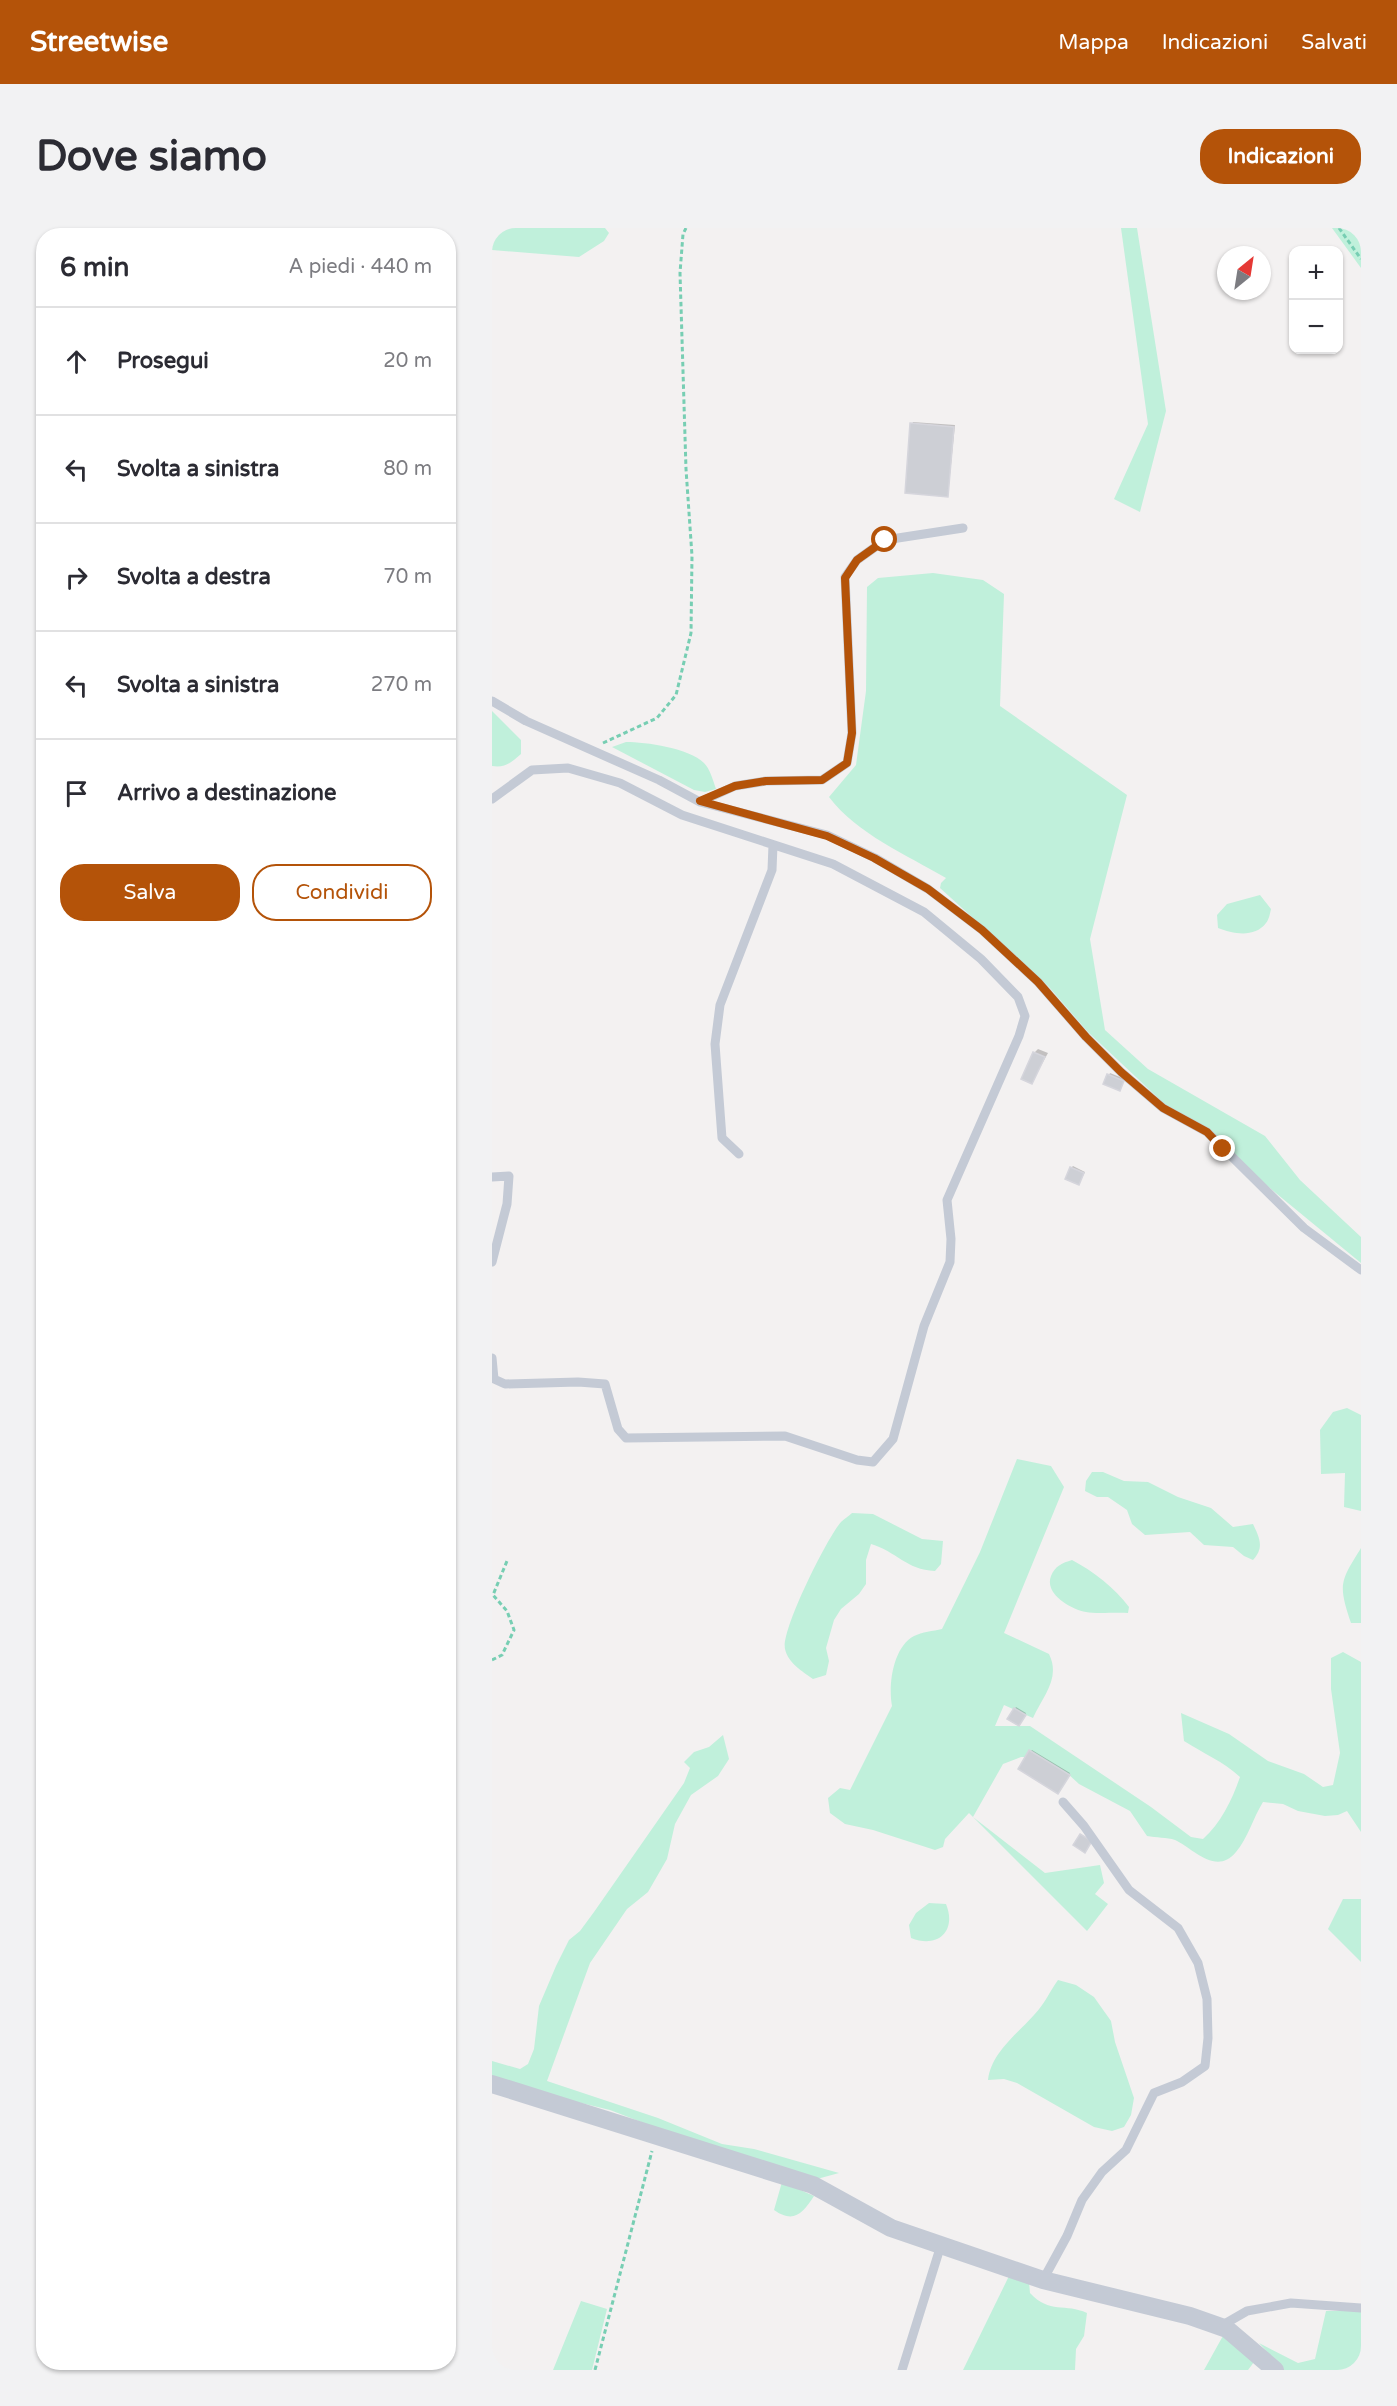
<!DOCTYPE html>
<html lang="it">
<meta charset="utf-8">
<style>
body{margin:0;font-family:"Varela Round",sans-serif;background:#f2f2f3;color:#2b2b33}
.controls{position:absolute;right:18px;top:18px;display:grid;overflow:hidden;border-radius:12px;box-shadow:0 2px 4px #0004}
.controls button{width:54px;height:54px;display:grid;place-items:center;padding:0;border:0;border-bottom:2px solid #e1e1e2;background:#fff;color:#2b2b33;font:30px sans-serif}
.compass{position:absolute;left:725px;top:18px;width:54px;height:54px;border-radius:50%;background:#fff;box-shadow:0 2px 4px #0004;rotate:30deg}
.stop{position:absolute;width:18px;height:18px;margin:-14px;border:4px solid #b45309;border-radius:50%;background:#fff}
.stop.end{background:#b45309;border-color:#fff;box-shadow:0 2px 6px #0008}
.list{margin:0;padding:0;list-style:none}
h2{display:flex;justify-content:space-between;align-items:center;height:78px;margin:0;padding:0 24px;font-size:26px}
h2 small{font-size:20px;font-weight:400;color:#7c7c81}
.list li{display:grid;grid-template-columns:39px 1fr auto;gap:18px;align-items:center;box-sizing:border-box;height:108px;padding:0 24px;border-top:2px solid #e1e1e2}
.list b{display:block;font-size:22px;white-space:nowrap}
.list em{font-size:20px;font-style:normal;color:#7c7c81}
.actions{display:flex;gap:12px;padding:18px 24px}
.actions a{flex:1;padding:14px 0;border:2px solid #b45309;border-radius:24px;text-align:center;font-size:21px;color:#b45309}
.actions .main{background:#b45309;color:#fff}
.icon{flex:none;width:33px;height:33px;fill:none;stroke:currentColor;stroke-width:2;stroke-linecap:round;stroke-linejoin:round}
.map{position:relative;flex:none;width:869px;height:2142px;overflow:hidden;border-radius:24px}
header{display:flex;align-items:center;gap:36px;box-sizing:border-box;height:84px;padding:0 30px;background:#b45309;color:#fff}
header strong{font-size:28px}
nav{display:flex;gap:33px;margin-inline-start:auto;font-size:21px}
.intro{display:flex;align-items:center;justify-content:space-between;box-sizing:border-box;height:144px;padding:0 36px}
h1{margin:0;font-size:42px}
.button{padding:15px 27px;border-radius:24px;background:#b45309;color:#fff;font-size:21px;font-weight:700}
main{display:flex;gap:36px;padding:0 36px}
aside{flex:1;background:#fff;border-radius:24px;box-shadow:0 2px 4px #0004}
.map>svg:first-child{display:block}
</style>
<header>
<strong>Streetwise</strong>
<nav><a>Mappa</a><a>Indicazioni</a><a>Salvati</a></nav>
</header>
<div class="intro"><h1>Dove siamo</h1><a class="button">Indicazioni</a></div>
<main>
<aside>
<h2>6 min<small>A piedi · 440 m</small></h2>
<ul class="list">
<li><svg class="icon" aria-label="ahead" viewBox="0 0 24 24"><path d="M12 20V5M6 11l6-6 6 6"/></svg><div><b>Prosegui</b></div><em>20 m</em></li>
<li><svg class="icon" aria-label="left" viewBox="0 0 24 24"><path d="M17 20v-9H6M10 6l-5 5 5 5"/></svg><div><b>Svolta a sinistra</b></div><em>80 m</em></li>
<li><svg class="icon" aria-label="right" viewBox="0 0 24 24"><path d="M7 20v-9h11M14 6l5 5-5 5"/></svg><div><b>Svolta a destra</b></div><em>70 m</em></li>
<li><svg class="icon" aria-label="left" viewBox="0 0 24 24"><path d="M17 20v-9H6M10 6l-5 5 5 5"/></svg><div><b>Svolta a sinistra</b></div><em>270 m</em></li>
<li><svg class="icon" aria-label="arrive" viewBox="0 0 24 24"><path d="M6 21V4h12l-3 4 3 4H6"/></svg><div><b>Arrivo a destinazione</b></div></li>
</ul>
<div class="actions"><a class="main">Salva</a><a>Condividi</a></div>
</aside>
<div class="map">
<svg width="869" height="2142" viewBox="0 0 869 2142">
<rect width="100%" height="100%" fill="#f3f1f1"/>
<path fill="#c0f0db" d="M0,0h113l4,5 -5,8 -25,16 -87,-7z
M629,0h16l29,183 -26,101 -26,-13 34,-75z
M840,0h29v40z
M441,345l50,7 21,14 -4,112 127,89 -37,144 15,91 43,39 117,67 35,44 61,57v26l-107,-88 -30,-33 -53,-32 -83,-78 -39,-45 -109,-99 1,-5 5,-5c-39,-23 -89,-44 -117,-81l27,-32 10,-74 1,-104 11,-9z
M0,483l29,29v14c-10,9 -16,14 -29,12z
M134,514c20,0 63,6 78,21 6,6 9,17 12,26l-11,3 -11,-2 -82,-43z
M768,667l11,14c-1,4 -2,11 -5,14 -11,15 -33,11 -48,5l-1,-13 10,-11z
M855,1180l14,7v96l-17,-4 1,-34 -24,1 -1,-44 13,-18z
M525,1231l34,7 13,21 -60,146 45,21c12,24 -6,42 -16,64l-29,-13 -9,21h35l121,81 40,30 12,2c18,-16 29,-39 37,-62 -17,-16 -36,-23 -56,-36l-3,-28 48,21 39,27 36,13 19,13 10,-2 7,-32 -9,-64v-31l12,-6 18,10v170l-14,-21 -9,4 -13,1 -27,-5 -15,-7 -20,-2c-10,16 -15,36 -27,50 -20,24 -42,-3 -61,-12 -8,-3 -19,-2 -28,-4l-17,-25 -51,-27 -12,-11 -35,-16h-11l-18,7 -30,53 72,56 55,-8 4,18 -9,11 13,10 -21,27 -118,-118 -24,26 -2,8 -8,3 -62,-20 -28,-6 -15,-11 -2,-15 12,-10 10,2 42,-84c-4,-21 1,-59 22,-70 8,-4 19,-5 28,-7l38,-77z
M600,1244h11l21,9 24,1 30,15 33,11 22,19 20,-3c6,13 12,23 0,36l-9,-4 -11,-9 -29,-2 -14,-13 -45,3 -13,-11 -5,-14 -19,-13h-11l-12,-6 1,-10z
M360,1285l21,1 49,25 21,2 -2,23 -6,7c-29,-1 -39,-20 -64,-27l-5,16v24l-7,10 -18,15 -7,11 -8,28 3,13 -3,14 -13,4c-11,-8 -25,-16 -28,-30 -4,-19 42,-111 56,-127 3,-3 8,-6 11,-9z
M869,1320v75h-10c-13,-39 -11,-41 10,-75z
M580,1332c21,11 43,28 57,47l-1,6c-12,-1 -32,1 -42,-1 -15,-3 -42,-18 -35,-36 4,-10 11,-13 21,-16z
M231,1507l6,24 -11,17 -27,19 -16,29 -8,35 -19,33 -21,17 -37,54 -43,118 111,37 64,26 32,5 85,24 -22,6 -150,-47 -57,-22 -66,-16 -52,-18v-15l28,8 8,-5 6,-15 5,-43 17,-40 13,-26 11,-9 14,-19 90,-129 6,-15 -6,-6 10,-10 15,-5z
M851,1671h18v63l-33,-33z
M437,1675l17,1c11,27 -8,45 -35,34l-2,-13 7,-12z
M566,1752l18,5 18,12 17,24 4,21 19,56 -3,17 -7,12 -12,4 -18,-4 -77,-44 -13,-4 -16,1c3,-27 29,-46 46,-65 10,-10 16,-24 24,-35z
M290,1954l32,14c-11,17 -20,28 -40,14z
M517,2048l20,6 1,11c19,21 36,10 57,20l-3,23 -8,13 -1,21h-112z
M89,2073l26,8 -15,61h-39z
M834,2083h35v59h-77l-25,-27 39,20 17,-4z
M732,2106l33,24 -9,12h-44z"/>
<path fill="#0003" d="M421,194l42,3 -7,70 -36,-71z
M546,821l10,4 -16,29 2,-29z
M618,845l15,6 -4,8 -16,-4z
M581,938l12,6 -5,10 -9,-14z
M524,1479l10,6 -5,9 -12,-4z
M540,1522l38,23 -10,18 -29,-40z"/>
<path fill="#cdcfd5" stroke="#d5d5dc" stroke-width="1.5" d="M418,195l44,4 -6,70 -43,-4z
M541,824l12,5 -13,27 -11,-5z
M615,846l17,7 -4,10 -17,-7z
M578,939l14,6 -5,12 -14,-6z
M522,1480l12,7 -7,11 -12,-7z
M537,1522l41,25 -12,19 -40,-25z
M588,1606l12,7 -7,12 -12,-8z"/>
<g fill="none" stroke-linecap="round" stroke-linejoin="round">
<path stroke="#77ceb3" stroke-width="3" stroke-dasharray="4.5 3" stroke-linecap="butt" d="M847,0l22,31
M111,515l54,-25 19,-23 15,-62 1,-77 -6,-87 -6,-196 3,-39 3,-6
M0,1432l10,-5 12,-25 -7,-19 -14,-16 14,-34
M103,2142l57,-219"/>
<path stroke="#c4cad5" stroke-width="9" d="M0,473l34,20 133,59 41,22 127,33 48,23 53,31 54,41 56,52 48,55 35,35 42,36 44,24 97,96 57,42
M0,571l40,-29 36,-2 52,15 62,32 151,49 91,48 57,47 37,38 7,19 -6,20 -72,164 4,39 -1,23 -26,64 -31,113 -20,23 -16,-2 -72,-24 -159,2 -8,-9 -13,-45 -27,-2 -73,2 -11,-5 -2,-21
M208,574l35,-16 31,-5 56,-1 25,-17 5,-30 -7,-156 12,-17 28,-20 78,-12
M247,926l-17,-16 -7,-94 5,-39 52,-135 1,-25
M0,949l17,-1 -2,28 -15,58
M551,2052l24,-44 15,-36 20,-28 24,-22 28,-57 28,-11 23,-16 3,-28 -1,-39 -9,-36 -20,-35 -49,-38 -45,-64 -21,-24
M729,2098l26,-15 44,-8 70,5
M410,2142l39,-125"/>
<path stroke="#c4cad5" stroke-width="18" d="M0,1856l321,101 78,43 152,52 147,36 37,13 48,41"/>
</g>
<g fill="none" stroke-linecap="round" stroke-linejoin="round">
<path stroke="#b45309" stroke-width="8" d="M393,312l-28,20 -12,18 7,155 -5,30 -25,17 -56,1 -31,5 -35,15 127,35 47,22 54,31 54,41 56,52 48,55 35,35 42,36 44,24 16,17"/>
</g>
</svg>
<div class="controls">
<button>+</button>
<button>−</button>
</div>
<svg class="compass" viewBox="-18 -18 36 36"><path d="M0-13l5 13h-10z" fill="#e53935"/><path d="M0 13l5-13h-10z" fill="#7c7c81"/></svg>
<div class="stop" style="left:393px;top:312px"></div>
<div class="stop end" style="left:731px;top:921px"></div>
</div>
</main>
